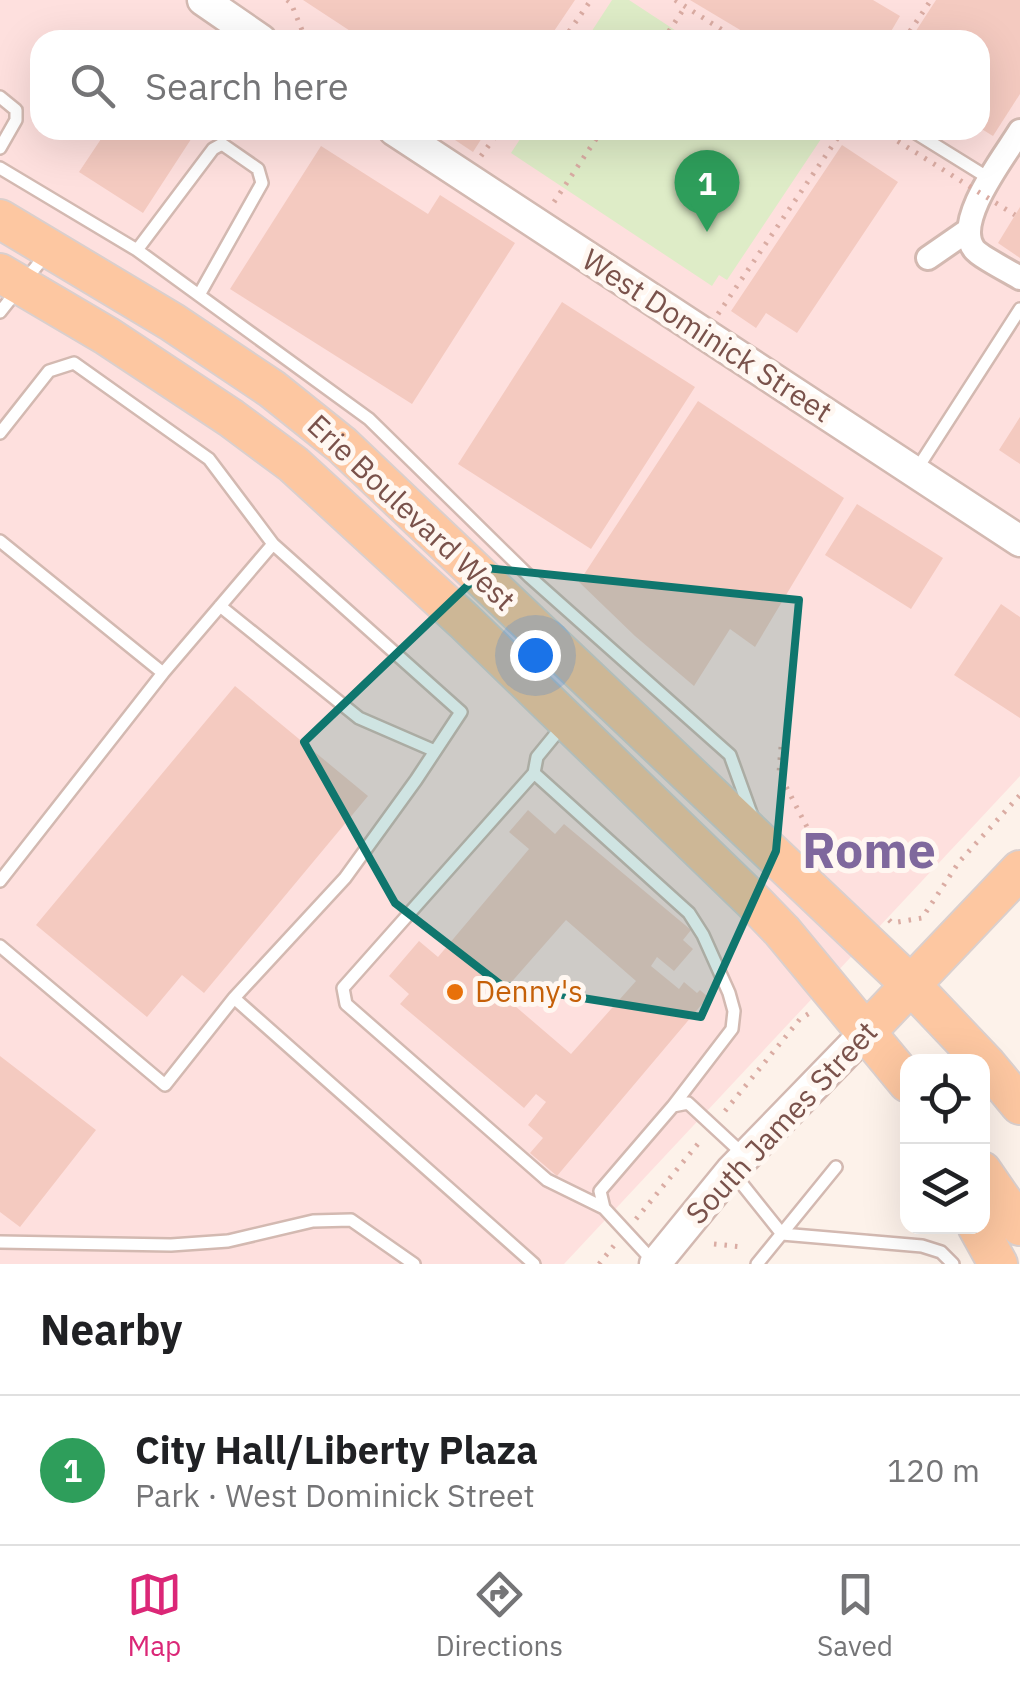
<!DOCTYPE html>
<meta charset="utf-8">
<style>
body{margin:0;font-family:"IBM Plex Sans",sans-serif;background:#f6f6f6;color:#202124}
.controls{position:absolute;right:30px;bottom:30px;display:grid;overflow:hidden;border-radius:20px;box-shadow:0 10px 40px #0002}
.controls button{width:90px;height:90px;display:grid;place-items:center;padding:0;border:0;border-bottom:2px solid #e0e0e0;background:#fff;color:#202124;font:50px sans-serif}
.you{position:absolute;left:535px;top:655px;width:35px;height:35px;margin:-25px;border:8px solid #fff;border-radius:50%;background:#1a73e8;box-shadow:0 0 0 15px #1a73e833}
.badge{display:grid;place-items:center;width:65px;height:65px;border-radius:50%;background:#db2777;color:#fff;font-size:32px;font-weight:700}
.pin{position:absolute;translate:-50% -82px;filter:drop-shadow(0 2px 5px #0008)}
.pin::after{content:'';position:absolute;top:52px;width:35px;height:30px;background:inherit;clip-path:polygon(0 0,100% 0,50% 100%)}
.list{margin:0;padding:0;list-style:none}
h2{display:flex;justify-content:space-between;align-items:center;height:130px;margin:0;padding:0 40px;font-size:42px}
h2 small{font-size:32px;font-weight:400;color:#757577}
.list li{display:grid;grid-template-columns:65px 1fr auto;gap:30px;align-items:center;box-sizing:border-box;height:150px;padding:0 40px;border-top:2px solid #e0e0e0}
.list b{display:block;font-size:38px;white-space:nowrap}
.list p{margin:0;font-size:32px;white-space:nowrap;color:#757577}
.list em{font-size:32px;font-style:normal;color:#757577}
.icon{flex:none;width:55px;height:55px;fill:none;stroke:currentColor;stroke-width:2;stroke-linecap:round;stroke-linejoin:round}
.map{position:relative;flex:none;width:1020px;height:1264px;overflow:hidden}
.search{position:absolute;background:#fff;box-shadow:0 10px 40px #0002;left:30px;right:30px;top:30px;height:110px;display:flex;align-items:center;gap:25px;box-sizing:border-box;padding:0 35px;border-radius:30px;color:#757577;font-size:38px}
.sheet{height:280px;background:#fff}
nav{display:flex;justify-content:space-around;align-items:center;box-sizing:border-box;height:140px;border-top:2px solid #e0e0e0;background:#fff;font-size:28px;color:#757577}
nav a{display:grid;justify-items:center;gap:5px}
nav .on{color:#db2777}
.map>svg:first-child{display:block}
</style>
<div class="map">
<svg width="1020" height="1264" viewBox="0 0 1020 1264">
<rect width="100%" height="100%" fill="#fdf2ea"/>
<path fill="#fee0de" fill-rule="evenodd" d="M0,0h1020v776l-456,488h-564zM40,40h940v90h-940z"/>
<path fill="#deecc7" d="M612,0h17l61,40h-104z
M526,130h301l-100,150 -8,-5 -7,11 -201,-133z"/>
<path fill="#f4cac0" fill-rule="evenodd" d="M303,0h272l-27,40h-184z
M690,0h183l27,16 -14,24h-129z
M936,0h84v94l-27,42 -13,-8v-88h-70z
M107,130h90l-54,83 -64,-41z
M440,130h47l-14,22z
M842,145l56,37 -101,151 -31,-20 -10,15 -25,-17z
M321,146l107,68 12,-19 75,48 -103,161 -182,-115z
M1020,207v51l-22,-15z
M562,302l133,85 -104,162 -133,-85z
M698,401l146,97 -89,149 -25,-18 -36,57 -59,-50 -56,-54z
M1020,417v47l-21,-14z
M857,504l86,54 -32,51 -86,-54z
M1001,604l19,13v101l-66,-43z
M235,686l133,110 -164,197 -22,-18 -35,42 -111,-92z
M528,810l27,24 9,-10 127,106 -8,10 10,9 -19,22 -17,-14 -6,9 28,23 5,-7 13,11 3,-3 8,7 -151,179 -27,-23 13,-15 -15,-13 18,-23 -10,-8 -12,14 -124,-104 9,-10 -20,-18 30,-35 19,16 91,-108 -20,-17zM566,920l70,61 -65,73 -70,-60z
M0,1056l96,74 -76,97 -20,-15z"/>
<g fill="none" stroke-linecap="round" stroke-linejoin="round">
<g stroke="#d3b9b1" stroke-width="16">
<path id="service" d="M0,97l16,13v10l-16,28
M911,130l79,49
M0,168l137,82 232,169 161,158 200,178 22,61
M137,250l76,-101 9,-5 36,25 4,14 -63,112
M0,312l47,-59
M0,433l49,-62 25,-8 135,96 64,85 188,168 -45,68 -71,98 -111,120
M917,469l103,-160
M0,541l163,132 -163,208
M220,606l139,112 76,33
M163,673l110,-129
M564,724l-27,33 -3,16 -191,215 3,16 201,176 57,28
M534,773l155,140 14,22 26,58 5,18 -2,18 -59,77
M0,946l165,139 69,-87 300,266
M734,1174l48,60 140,12 19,6 12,12
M0,1242l171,3 57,-4 85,-20 38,-1 63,44
M653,1261l-49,-53 -4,-17 73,-85 15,-3 55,51
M757,1264l79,-97"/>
</g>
<g stroke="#d3b9b1" stroke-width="28">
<path id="minor" d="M1020,131c-15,25 -67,90 -46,118 5,7 36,23 46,29
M928,258l39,-27"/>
</g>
<g stroke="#d3b9b1" stroke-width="35">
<path id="tertiary" d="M203,0l58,40
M394,130l626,411
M655,1264l76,-93 135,-139"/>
</g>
<g stroke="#dacfcd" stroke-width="42">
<path id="primary" d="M0,219l172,103 100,67 70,56 569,540 76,80 33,40
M0,273l107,63 124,82 62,46 171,157 289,280 29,30 126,152
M866,1032l154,-162
M982,1171l38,55
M977,1226l21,38"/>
</g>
<path stroke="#daaca3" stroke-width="5" stroke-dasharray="2.5 8" stroke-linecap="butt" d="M287,0l4,3 13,32 6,5
M675,0l63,40
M563,40l28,-40
M663,40l22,-33
M904,40l27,-40
M481,156l19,-26
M554,202l48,-72
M718,314l125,-184
M781,747l-2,26 42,81
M889,920l3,3 30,-5 37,-56 61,-67
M725,1111l75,-92 13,-8
M636,1219l66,-80
M714,1244l29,3
M599,1264l17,-21"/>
<use href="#service" stroke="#fff" stroke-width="11"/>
<use href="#minor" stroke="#fff" stroke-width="22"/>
<use href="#tertiary" stroke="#fff" stroke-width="30"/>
<use href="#primary" stroke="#fdc7a1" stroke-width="38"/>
<path stroke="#daaca3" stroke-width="5" stroke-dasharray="2.5 8" stroke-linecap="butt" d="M880,130l135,85"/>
</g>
<path fill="#0f766e" fill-opacity="0.2" stroke="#0f766e" stroke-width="8" stroke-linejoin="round" d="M486,568l313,32 -23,251 -75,166 -200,-32 -106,-82 -91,-161z"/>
<circle fill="#e8710a" stroke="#fff7f1" stroke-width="4" cx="455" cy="992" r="10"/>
<g text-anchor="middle" stroke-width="10" stroke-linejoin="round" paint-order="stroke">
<g font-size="30" fill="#7a524b" stroke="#fff7f1">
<text transform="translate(707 336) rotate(33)" y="10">West Dominick Street</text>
<text transform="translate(411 513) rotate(43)" y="10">Erie Boulevard West</text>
<text transform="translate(782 1123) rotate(-47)" y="10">South James Street</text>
</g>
<g font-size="30" fill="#c56008" stroke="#fff7f1" text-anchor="start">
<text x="475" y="1002">Denny's</text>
</g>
<g font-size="50" font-weight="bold" fill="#7f689d" stroke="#fff7f1">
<text x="869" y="868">Rome</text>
</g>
</g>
</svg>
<div class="controls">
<button><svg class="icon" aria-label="locate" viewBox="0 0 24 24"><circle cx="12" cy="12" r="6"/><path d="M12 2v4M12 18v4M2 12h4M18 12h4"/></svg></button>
<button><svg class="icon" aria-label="layers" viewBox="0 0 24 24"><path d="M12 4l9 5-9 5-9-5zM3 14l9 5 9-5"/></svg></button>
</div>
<div class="you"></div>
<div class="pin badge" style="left:707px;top:232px;background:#2e9e5b">1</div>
<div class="search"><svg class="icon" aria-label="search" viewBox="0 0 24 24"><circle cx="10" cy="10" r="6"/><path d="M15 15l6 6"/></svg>Search here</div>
</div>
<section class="sheet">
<h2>Nearby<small></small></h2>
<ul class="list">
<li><span class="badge" style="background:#2e9e5b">1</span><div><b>City Hall/Liberty Plaza</b><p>Park · West Dominick Street</p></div><em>120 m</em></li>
</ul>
</section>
<nav>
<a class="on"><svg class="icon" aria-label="map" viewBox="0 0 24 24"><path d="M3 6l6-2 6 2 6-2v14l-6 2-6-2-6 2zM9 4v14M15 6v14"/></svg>Map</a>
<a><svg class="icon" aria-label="directions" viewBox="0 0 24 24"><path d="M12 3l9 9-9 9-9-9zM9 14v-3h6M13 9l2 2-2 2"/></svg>Directions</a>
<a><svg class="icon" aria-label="saved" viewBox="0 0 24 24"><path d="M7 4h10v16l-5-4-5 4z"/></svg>Saved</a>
</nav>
